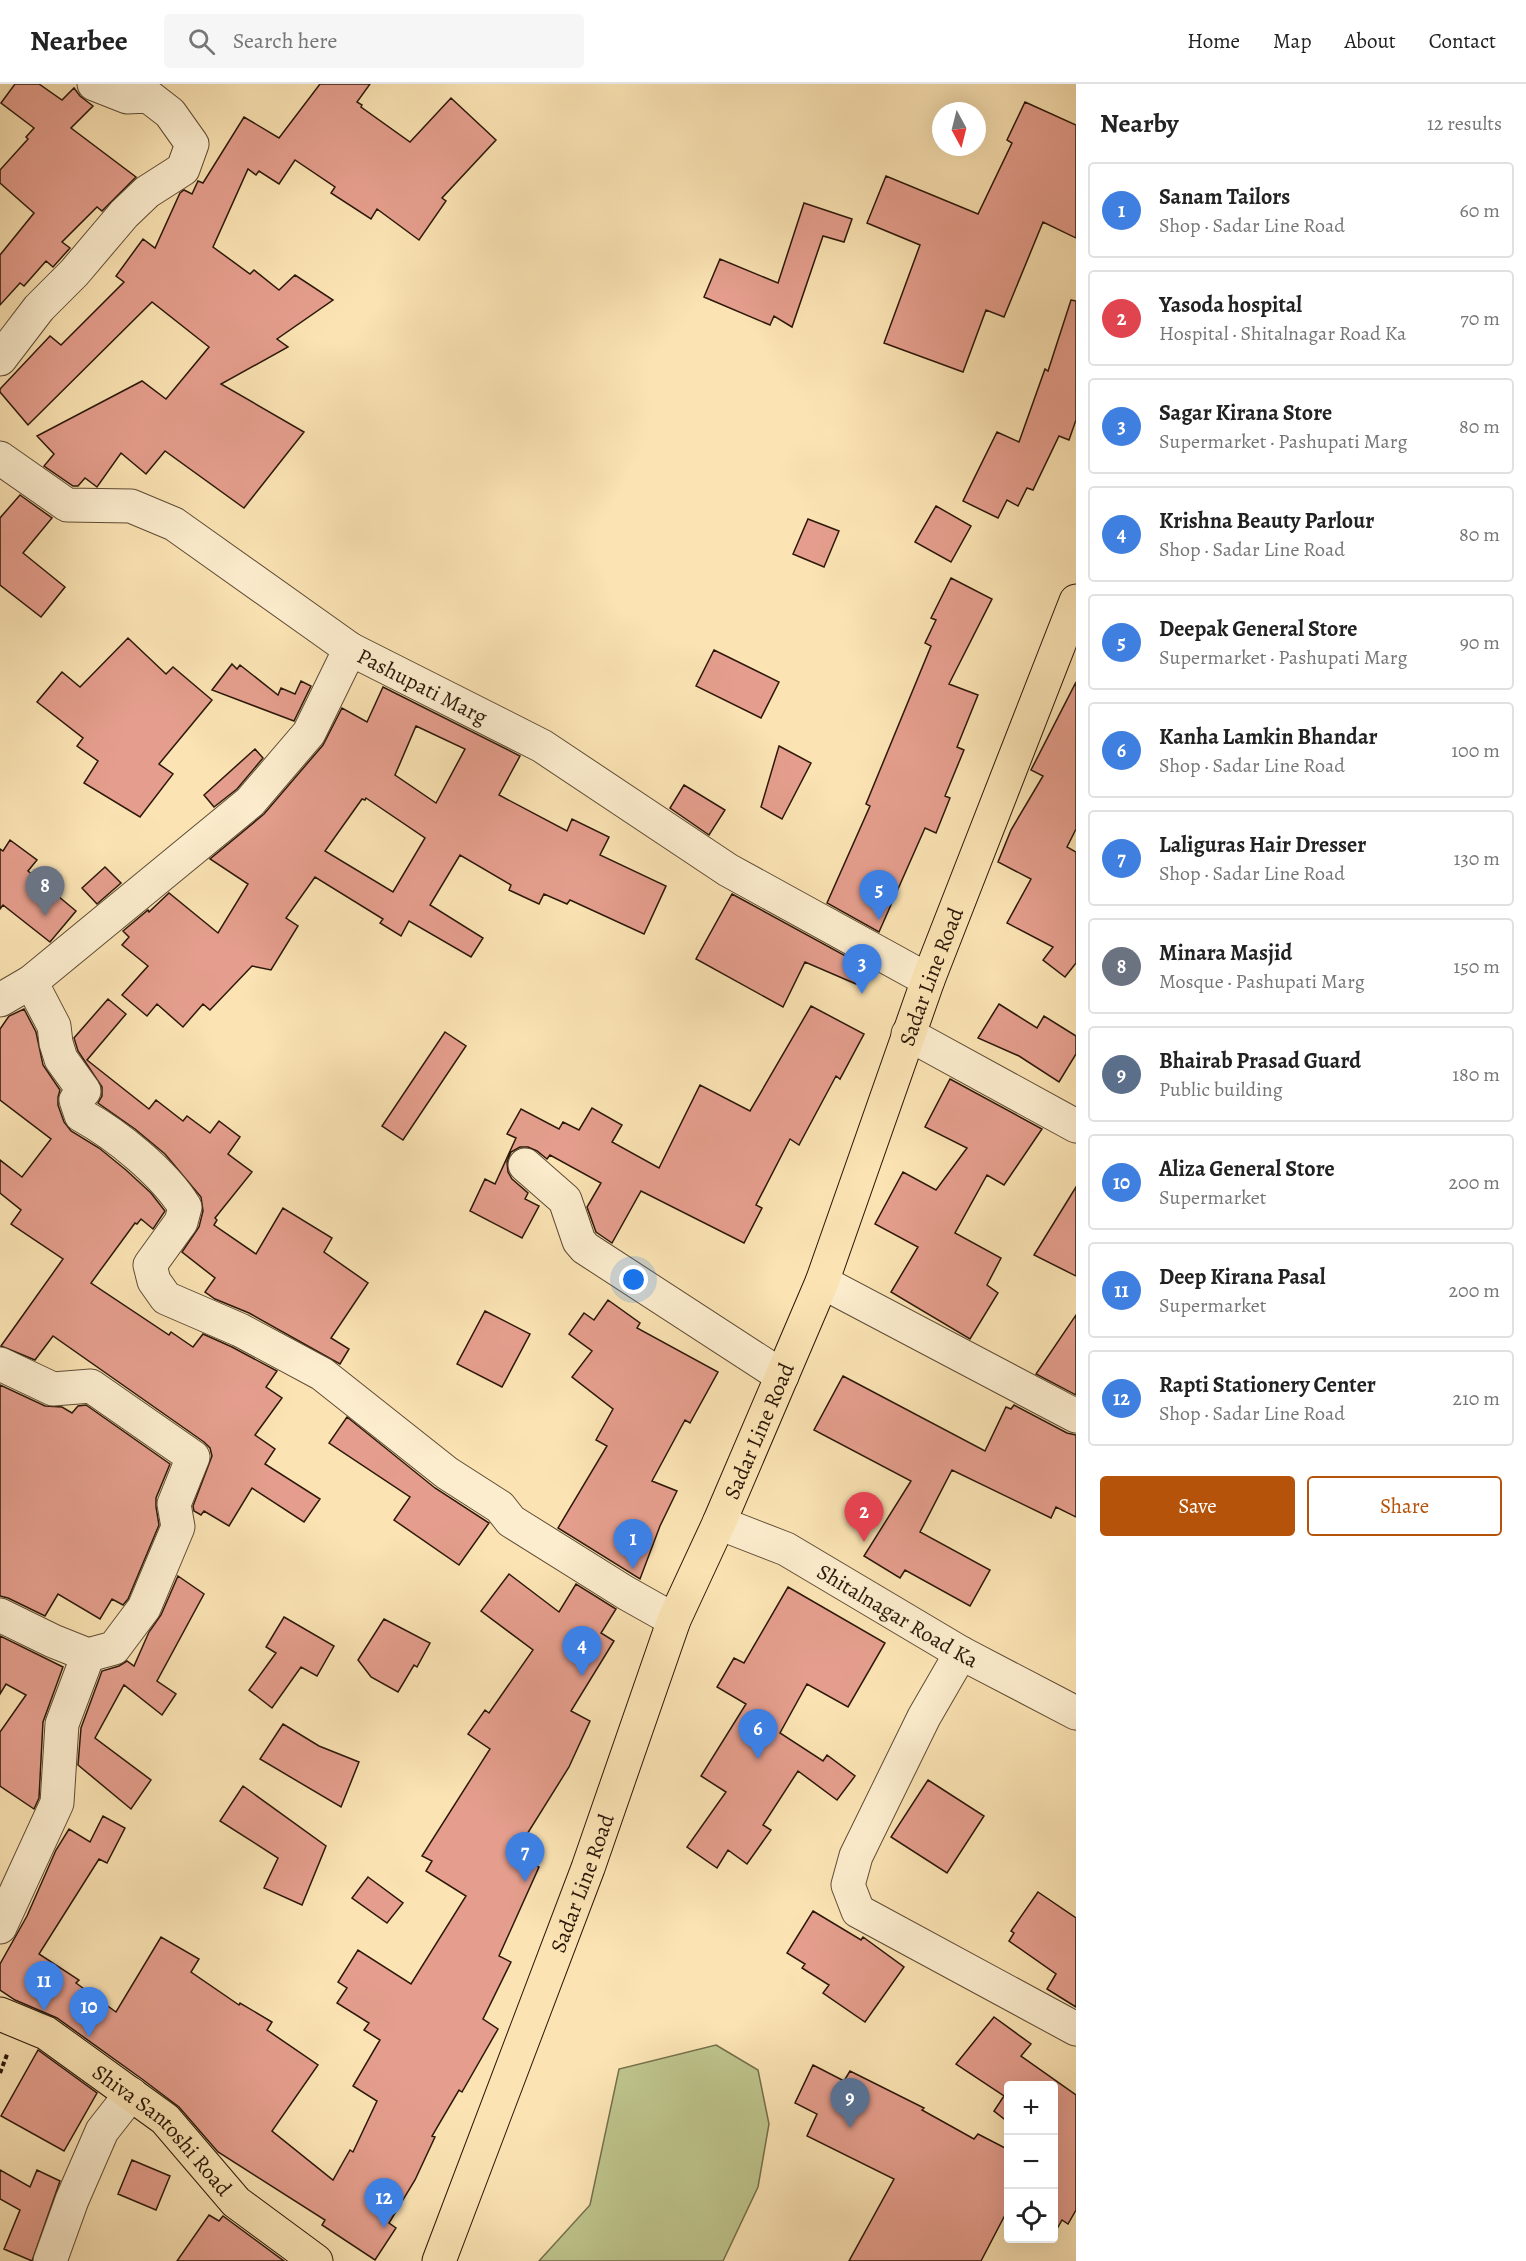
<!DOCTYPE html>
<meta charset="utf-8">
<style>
body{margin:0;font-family:Alegreya,serif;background:#f6f6f6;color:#222}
.controls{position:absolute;right:18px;bottom:18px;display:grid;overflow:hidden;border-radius:6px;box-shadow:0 6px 24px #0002}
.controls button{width:54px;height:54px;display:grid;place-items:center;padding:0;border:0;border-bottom:2px solid #e0e0e0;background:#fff;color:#222;font:30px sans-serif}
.compass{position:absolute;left:932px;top:18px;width:54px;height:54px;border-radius:50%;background:#fff;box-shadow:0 6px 24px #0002;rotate:173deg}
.you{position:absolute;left:634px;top:1196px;width:21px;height:21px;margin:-15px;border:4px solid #fff;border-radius:50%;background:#1a73e8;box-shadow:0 0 0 9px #1a73e833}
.badge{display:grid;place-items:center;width:39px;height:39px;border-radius:50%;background:#b45309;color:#fff;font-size:20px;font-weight:700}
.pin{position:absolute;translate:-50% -50px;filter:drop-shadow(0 2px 3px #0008)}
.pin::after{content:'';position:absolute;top:32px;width:21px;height:18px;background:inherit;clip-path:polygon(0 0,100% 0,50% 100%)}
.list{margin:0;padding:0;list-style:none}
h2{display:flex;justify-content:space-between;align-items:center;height:78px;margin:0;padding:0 24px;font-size:26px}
h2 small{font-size:20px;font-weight:400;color:#767676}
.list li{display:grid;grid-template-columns:39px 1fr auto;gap:18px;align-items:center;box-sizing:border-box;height:96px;margin:0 12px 12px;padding:0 12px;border:2px solid #e0e0e0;border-radius:6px}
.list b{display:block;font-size:22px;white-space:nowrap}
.list p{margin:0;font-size:20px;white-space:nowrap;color:#767676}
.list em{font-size:20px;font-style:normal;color:#767676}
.actions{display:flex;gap:12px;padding:18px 24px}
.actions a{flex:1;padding:14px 0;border:2px solid #b45309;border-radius:6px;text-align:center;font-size:21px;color:#b45309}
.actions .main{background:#b45309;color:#fff}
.icon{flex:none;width:33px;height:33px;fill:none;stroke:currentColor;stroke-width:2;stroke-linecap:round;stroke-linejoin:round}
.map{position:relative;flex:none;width:1076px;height:2177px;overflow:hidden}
header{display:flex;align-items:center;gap:36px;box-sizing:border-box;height:84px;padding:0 30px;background:#fff;border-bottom:2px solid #e0e0e0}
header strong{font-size:28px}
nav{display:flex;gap:33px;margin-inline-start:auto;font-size:21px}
.search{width:420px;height:54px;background:#f6f6f6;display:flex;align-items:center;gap:15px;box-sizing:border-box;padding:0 21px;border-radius:6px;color:#767676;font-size:22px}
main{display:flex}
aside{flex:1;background:#fff}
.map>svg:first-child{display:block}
</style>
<header>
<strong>Nearbee</strong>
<div class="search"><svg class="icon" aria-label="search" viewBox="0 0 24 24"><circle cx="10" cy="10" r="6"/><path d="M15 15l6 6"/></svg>Search here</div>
<nav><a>Home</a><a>Map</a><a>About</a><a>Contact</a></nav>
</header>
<main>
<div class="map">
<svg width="1076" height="2177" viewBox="0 0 1076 2177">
<rect width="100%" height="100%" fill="#fbe3b3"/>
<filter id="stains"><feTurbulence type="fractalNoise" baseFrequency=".00333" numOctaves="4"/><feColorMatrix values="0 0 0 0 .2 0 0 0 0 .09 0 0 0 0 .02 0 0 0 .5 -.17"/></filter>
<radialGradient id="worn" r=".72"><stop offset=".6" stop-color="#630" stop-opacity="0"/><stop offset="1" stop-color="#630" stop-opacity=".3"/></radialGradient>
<path fill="#bec48c" stroke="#746e4a" stroke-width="1.5" d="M716,1961l42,25 11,54 -11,63 -35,74h-184l51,-56 29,-136z"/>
<path fill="#e59e8d" stroke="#2b1809" stroke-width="1.5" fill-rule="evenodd" d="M15,0h24l23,16 12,-12 6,8 13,10 -22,22 65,49 -34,34 -5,-4 -35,35 8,6 -17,19 -7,-6 -22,25 -4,-3 -20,22v-50l34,-42 -34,-30v-13l28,-31 -2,-2 8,-9 -33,-25z
M320,0h50l-13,18 5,3 -1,2 49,35 41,-44 45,42 -54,58 4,3 -27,39 -42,-31 -6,10 -40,-26 4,-6 -40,-27 -16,24 -20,-13 -3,4 -8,-6 -35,78 37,27 4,-4 25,20 16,-15 38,25 -56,39 11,8 -67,37 83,48 -60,76 -79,-57 -19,23 -25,-21 -24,34 -12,-9 -7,8h-5l-29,-20 10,-12 -17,-18 105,-55 24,18 43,-52 -57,-45 -124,123 -28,-33v-3l50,-53 11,9 63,-63 -8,-6 27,-37 12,9 25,-55 4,-3 8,4 6,-13 5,2 41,-66 35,21z
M1025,18l51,23v113l-33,-16 -39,95 -18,-7 -23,62 -79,-29 36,-98 -53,-22 19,-47 92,38 34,-71 -5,-3z
M804,119l48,16 -8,23 -21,-6 -31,91 -18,-11 -4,9 -66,-28 16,-38 58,24z
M1071,216l5,1v119l-7,20 -10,-4 -26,54 -6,-2 -9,18 -11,-6 -9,18 -35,-17 34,-69 22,10 26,-73 3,2z
M20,411l32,23 -29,35 42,34 -24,30 -41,-32v-67z
M936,422l35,20 -20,36 -36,-20z
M808,435l31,12 -15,36 -31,-13z
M951,494l41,21 -43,85 29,11 -21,52 7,3 -19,46 5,2 -14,35 -11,-5 -46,104 -52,-29 43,-97 -4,-2 65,-158 -6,-3 11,-23 -5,-2z
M128,554l38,36 7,-7 39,33 -53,64 14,10 -33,43 -56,-34 14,-22 -21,-15 6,-8 -46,-36 25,-30 18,15z
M714,566l65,32 -18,36 -65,-32z
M232,580l5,5 3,-4 38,30 3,-7 14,6 6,-13 10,5 -17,35 -82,-31z
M1076,598v147l-9,18 9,5v111l-11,14 -22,-17 10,-13 -46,-24 24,-44 -33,-17 13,-32 32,-54 -12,-6z
M383,603l137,69 -21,39 68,36 5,-12 37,18 -9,18 66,31 -22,48 -74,-34 -3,4 -23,-10 -5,10 -30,-14 2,-5 -51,-30 -30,50 53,33 -12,19 -62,-36 -8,15 -21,-13 3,-4 -68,-42 -29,41 12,8 -27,44 -19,-4 -42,44 -7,-6 -20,23 -26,-23 -10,12 -25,-21 26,-29 -26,-21 7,-8 -6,-6 25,-21 1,2 20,-19 49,40 30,-49 -38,-25 54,-45 59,-69 19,-37 25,14zM416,642l49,23 -29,54 -41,-28zM366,714l59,40 -32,54 -68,-41 37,-52 3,1z
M779,662l32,17 -29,56 -21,-12z
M255,665l8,9 -26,31 -23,18 -10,-12z
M684,701l41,25 -16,25 -39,-27z
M10,756l27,20 -9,11 48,40 -26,31 -47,-37 -3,4v-60l3,2z
M105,783l16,16 -24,21 -15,-16z
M732,810l132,72 -8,18 -51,-22 -22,45 -87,-48z
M108,915l18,15 -39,46 62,49 7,-9 27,21 4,-5 23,17 9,-12 21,16 -12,17 24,18 -37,46 2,2 -3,5 42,29 27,-46 49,30 -8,14 44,31 -37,55 18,11 -9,15 -91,-51 -34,-14 -10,-7 10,-14 -33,-26 17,-25 4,-16 -2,-14 -36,-43 -30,-25 -37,-26 4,-7v-9l-24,-36 -4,-13z
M999,920l38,24 7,-12 32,20v18l-17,28 -40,-26 -41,-18z
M811,922l53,28 -24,45 -4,-3 -37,69 -9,-6 -34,66 6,3 -18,35 -103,-52 -29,52 -16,-11 -9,-25 14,-24 -51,-28 -3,4 -10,-8 -9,-4h-8l-9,5 -4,10 1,10 4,7 16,14 -3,6 14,7 -17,32 -52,-27 15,-32 10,5 21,-46 -9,-4 14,-25 38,20 4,-7 16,8 13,-22 30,17 -10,17 47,26 41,-83 50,26z
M24,925l12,23 7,33 17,25 -2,7v8l6,17 7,9 28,17 27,22 25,23 14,18 -12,18 -12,-10 -4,5 -2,-1 -44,60 78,52 2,-3 22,15 10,-13 29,13 45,24 -11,16 16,11 -27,37 20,14 -10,15 55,35 -16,23 -52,-34 -23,38 -25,-15 -3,4 -7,-4 -1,-5 19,-50 -2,-8 -6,-6 -151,-106 -18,24 -34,-14 62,-87 -52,-35 10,-14 -21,-17v-33l22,17 29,-38 -51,-39v-71l9,-13z
M445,948l21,14 -63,94 -21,-14z
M950,995l92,50 -38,56 -17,-10 -32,58 46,25 -14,27 11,8 -28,46 -79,-47 27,-45 -43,-23 28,-52 33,18 31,-42 -42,-21z
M1076,1103v89l-42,-21z
M608,1216l32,23 -3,5 81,44 -28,51 -5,-3 -33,61 25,10 -17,35 -20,53 -82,-51 49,-82 -11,-6 17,-31 -41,-32 20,-26 -23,-17 15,-21 10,7z
M485,1227l45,23 -28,53 -45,-23z
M1076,1231v80l-40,-21z
M843,1292l142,75 21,-44 5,2 3,-4 53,28 9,2v82l-20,-10 -5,11 -99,-48 -32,62 70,38 -20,36 -65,-36 -5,8 -36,-22 47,-75 -97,-51z
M0,1301l45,21 17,1 10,6 6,-7 8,-1 84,59 -14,34v9l3,18 -31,74 -5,6 -11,-6 -12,20 -42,-25 -13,22 -37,-18 -8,-2z
M347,1333l88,71 54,35 -30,42 -65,-45 16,-23 -81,-54z
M509,1490l50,38 17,-28 40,25 -15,24 13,8 -43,70 19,10 -21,46 -55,88 25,12 -40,89 12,6 -28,57 15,10 -36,63 -3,-2 -27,46 3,1 -20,43 -26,43 7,5 -21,32 -53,-35 3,-5 -107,-68 -39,-45 -37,-28 -85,-61 -42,-18 -15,-10v-26l27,-48 29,-66 13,-21 21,13 13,-26 22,12 -18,35 -8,-4 -60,95 40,26 -3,3 40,29 45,-75 38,22 -8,13 48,33 1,-2 32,19 -5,8 51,35 -46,66 61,49 17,-30 3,2 24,-51 -24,-15 27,-46 -16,-10 5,-7 -32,-20 10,-15 -9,-6 20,-32 53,34 55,-88 -40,-25 6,-10 -10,-5 68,-107 -22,-15 17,-24 4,3 44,-63 -52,-39z
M178,1492l26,18 -47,87 19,13 -14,21 -38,-30 -29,53 56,42 -20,29 -53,-44 3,-37 21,-57 17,-5 8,-5 7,5 15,-34 12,-17z
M788,1503l97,56 -37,64 -41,-23 -27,49 43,28 4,-6 28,21 -18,24 -39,-29 -35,54 8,5 -24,34 -19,-14 -11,18 -30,-21 39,-55 -25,-16 45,-72 -29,-17 17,-29 10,5z
M284,1533l50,29 -17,30 -16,-9 -29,41 -23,-18 27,-37 -10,-6z
M384,1535l46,24 -13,24 -3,-2 -16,27 -27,-15 -13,-17z
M0,1552l63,31 -20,55 -4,76 -5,11 -34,-23v-54l26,-37 -20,-11 -6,10z
M283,1640l36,22 40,16 -18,45 -81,-48z
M928,1696l56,36 -37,57 -56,-36z
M243,1702l83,60 -24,59 -38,-17 14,-30 -58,-37z
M368,1793l35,26 -16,20 -35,-25z
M1038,1808l38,26v89l-29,-18 9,-15 -47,-33 5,-8 -3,-2z
M813,1827l48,29 2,-3 41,30 -39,55 -42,-29 6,-8 -27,-17 3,-4 -18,-11z
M994,1933l37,27 -10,12 55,39v115l-8,14 -6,-4 -9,16v-151h-45v37l-14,-11 10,-15 -48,-32z
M38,1966l59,43 -33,58 -63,-35z
M813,1981l31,16 6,-10 74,37 -2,2 52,29 4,-5 27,14 3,-5v74l-3,-2 -24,46h-132l45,-82 -87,-43 10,-22 -22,-11z
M132,2076l38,16 -14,34 -38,-16z
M0,2086l30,17 7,-17 23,11 -28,80 -28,-12 16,-39 -20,-11z
M209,2131l10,6 4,-5 61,45h-107z"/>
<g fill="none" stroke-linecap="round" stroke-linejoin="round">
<g stroke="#5f4b34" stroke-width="35">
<g id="minor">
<path d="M0,275l39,-51 35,-35 50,-59 23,-22 36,-23 9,-25 -22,-31 -22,-17 -21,1 -33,-13"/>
<path d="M0,374l67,47 64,1 43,18 176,125"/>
<path d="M31,898l23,44 2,17 5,16 23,32 -8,9 5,15c36,20 82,57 104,92l-4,15 -31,43 4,16 12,17 74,32 82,44 125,99 53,34 11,14 115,72 48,27"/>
<path id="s1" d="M0,916l31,-18 219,-180 59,-69 41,-84 192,97 186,124 200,110"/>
<path d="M908,950l168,92"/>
<path d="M525,1081l40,35 14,41 6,7 197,128"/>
<path d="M822,1198l254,134"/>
<path d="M0,1280l53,25 38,-3 102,71 -19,47 4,23 -34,81 -30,40 -26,7 -35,-14 -53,-26"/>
<path id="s2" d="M719,1439l67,26 175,104 115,60"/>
<path d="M961,1569l-37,64 -68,139 -8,29 10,26 218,118"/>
<path d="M0,1843l57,-124 5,-79 26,-69"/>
<path d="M50,2177l22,-61 30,-69 29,-37"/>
</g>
</g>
<g stroke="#2b1809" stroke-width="35">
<g id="major">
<path id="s3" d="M0,1930l46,19 119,86 71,83 80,59"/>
<path id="s4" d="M439,2177l149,-393 86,-248 45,-97 103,-241 106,-302 148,-379"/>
</g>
</g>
<path stroke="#2b1809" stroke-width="4" stroke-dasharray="4.5 3" stroke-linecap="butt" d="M0,1989l8,-21"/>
<use href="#minor" stroke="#fcedce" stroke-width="33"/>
<use href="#major" stroke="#fbe3b3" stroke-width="33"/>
</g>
<g text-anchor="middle" stroke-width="5" stroke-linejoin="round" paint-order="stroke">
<g font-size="22" fill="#2b1809" stroke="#fcedce">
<text dy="8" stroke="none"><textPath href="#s1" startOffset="585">Pashupati Marg</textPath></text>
<text dy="8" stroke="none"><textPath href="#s4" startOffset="1376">Sadar Line Road</textPath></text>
<text dy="8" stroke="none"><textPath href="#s4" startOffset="890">Sadar Line Road</textPath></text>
<text dy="8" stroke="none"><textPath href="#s2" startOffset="202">Shitalnagar Road Ka</textPath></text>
<text dy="8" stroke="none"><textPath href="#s4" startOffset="404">Sadar Line Road</textPath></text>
<text dy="8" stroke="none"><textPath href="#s3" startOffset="202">Shiva Santoshi Road</textPath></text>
</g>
</g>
<rect width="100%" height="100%" filter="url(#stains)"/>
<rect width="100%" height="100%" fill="url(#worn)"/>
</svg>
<div class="controls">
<button>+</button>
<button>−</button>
<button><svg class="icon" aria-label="locate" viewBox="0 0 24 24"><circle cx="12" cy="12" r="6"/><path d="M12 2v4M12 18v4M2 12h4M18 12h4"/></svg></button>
</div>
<svg class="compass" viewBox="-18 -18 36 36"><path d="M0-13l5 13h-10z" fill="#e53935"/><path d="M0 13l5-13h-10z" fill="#767676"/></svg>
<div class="you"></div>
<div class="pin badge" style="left:633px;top:1485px;background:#3f7fe0">1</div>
<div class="pin badge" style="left:864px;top:1458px;background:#e0444e">2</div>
<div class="pin badge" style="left:862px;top:910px;background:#3f7fe0">3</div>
<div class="pin badge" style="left:582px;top:1592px;background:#3f7fe0">4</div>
<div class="pin badge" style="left:879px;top:836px;background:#3f7fe0">5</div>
<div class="pin badge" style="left:758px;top:1675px;background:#3f7fe0">6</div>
<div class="pin badge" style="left:525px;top:1798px;background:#3f7fe0">7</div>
<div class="pin badge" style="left:45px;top:832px;background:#6b7280">8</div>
<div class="pin badge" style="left:850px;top:2044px;background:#5c6f8a">9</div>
<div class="pin badge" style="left:89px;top:1953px;background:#3f7fe0">10</div>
<div class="pin badge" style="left:44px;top:1927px;background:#3f7fe0">11</div>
<div class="pin badge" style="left:384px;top:2144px;background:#3f7fe0">12</div>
</div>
<aside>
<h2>Nearby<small>12 results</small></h2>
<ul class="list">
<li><span class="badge" style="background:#3f7fe0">1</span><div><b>Sanam Tailors</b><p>Shop · Sadar Line Road</p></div><em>60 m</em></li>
<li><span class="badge" style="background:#e0444e">2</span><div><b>Yasoda hospital</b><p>Hospital · Shitalnagar Road Ka</p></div><em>70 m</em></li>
<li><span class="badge" style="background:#3f7fe0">3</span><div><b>Sagar Kirana Store</b><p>Supermarket · Pashupati Marg</p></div><em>80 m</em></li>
<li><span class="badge" style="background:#3f7fe0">4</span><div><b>Krishna Beauty Parlour</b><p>Shop · Sadar Line Road</p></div><em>80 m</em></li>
<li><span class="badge" style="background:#3f7fe0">5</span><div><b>Deepak General Store</b><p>Supermarket · Pashupati Marg</p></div><em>90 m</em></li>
<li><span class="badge" style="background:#3f7fe0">6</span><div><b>Kanha Lamkin Bhandar</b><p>Shop · Sadar Line Road</p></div><em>100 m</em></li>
<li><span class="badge" style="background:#3f7fe0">7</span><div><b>Laliguras Hair Dresser</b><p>Shop · Sadar Line Road</p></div><em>130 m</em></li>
<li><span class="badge" style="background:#6b7280">8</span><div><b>Minara Masjid</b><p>Mosque · Pashupati Marg</p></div><em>150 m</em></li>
<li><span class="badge" style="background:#5c6f8a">9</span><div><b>Bhairab Prasad Guard</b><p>Public building</p></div><em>180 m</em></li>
<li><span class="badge" style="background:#3f7fe0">10</span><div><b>Aliza General Store</b><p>Supermarket</p></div><em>200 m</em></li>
<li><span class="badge" style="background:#3f7fe0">11</span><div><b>Deep Kirana Pasal</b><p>Supermarket</p></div><em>200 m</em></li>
<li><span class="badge" style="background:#3f7fe0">12</span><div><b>Rapti Stationery Center</b><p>Shop · Sadar Line Road</p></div><em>210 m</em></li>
</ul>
<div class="actions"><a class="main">Save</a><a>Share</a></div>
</aside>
</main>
